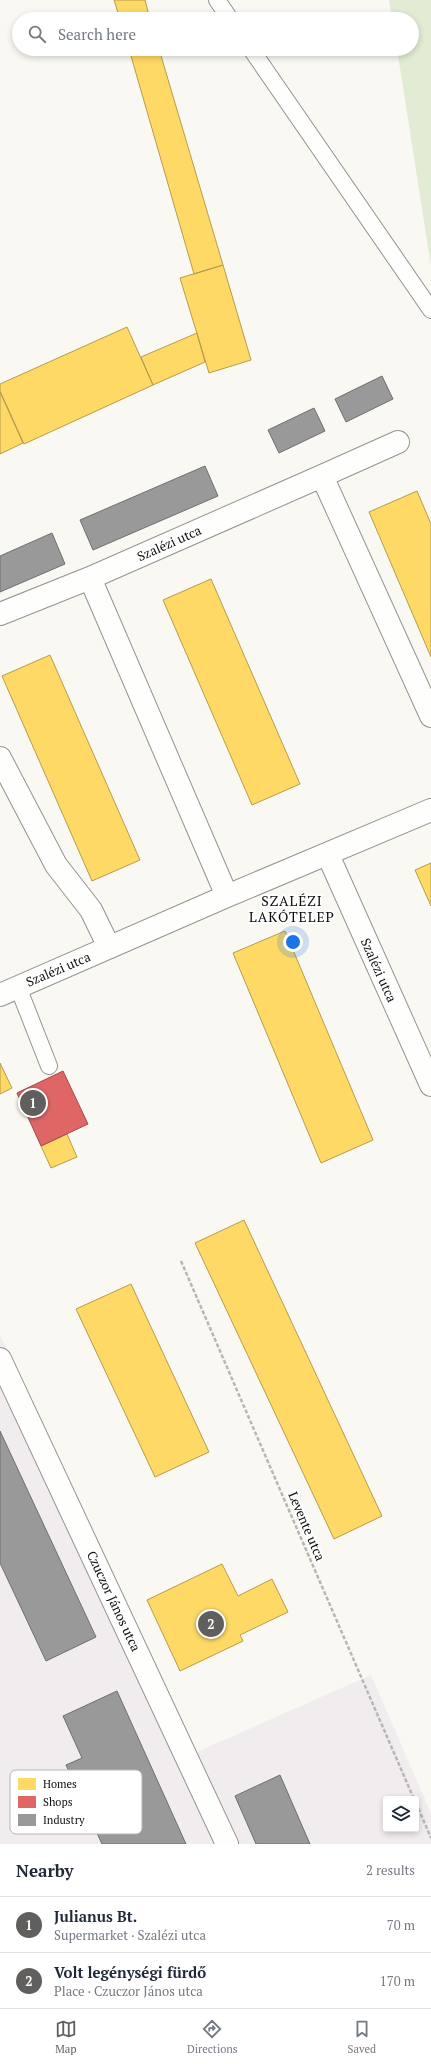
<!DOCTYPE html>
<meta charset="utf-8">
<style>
body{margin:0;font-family:"PT Serif",serif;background:#f6f6f7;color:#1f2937}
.controls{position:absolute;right:12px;bottom:12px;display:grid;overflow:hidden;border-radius:4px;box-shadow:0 2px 6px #0003}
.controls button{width:36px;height:36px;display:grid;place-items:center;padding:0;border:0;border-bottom:1px solid #e0e1e3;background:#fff;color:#1f2937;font:20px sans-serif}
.you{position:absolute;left:293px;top:942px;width:14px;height:14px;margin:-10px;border:3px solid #fff;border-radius:50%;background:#1a73e8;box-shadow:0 0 0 6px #1a73e833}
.badge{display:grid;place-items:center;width:26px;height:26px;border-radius:50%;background:#605f5d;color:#fff;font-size:13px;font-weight:700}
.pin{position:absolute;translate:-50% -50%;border:2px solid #fff;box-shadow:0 1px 4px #0006}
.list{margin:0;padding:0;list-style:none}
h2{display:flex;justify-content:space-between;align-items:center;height:52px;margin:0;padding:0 16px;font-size:17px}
h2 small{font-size:13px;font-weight:400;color:#747a83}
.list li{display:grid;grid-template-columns:26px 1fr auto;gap:12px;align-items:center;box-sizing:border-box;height:56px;padding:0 16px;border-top:1px solid #e0e1e3}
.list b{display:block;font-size:15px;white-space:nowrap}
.list p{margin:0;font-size:13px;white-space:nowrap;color:#747a83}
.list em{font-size:13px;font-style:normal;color:#747a83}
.icon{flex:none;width:22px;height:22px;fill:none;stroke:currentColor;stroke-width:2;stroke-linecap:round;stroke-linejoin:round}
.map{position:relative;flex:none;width:431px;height:1844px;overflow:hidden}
.search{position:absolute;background:#fff;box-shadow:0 2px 6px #0003;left:12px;right:12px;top:12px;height:44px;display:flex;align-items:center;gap:10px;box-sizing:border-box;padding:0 14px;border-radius:22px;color:#747a83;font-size:15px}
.sheet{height:164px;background:#fff}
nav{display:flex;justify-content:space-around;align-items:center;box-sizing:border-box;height:56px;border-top:1px solid #e0e1e3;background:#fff;font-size:11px;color:#747a83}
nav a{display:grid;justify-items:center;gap:2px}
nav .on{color:#605f5d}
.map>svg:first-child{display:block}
</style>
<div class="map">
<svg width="431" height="1844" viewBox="0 0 431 1844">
<rect width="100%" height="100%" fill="#faf8f2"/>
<path fill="#f1ecee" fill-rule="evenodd" d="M0,1336l197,416 174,-77 60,138v31h-431zM386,1799h30v30h-30z"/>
<path fill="#e2ecd4" d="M389,0h42v266l-34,-217h15v-30h-20z"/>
<path fill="#ffd966" stroke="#b69c4b" d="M114,0h31l5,19h-30z
M129,49h30l64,216 -29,9z
M223,265l28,95 -42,13 -29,-95z
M127,327l26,58 -129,59 -24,-53v-7z
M197,333l8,29 -52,23 -12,-28z
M0,392l23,51 -23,11z
M417,491l14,33v133l-62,-145z
M211,579l89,205 -48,21 -89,-205z
M50,655l90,205 -48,21 -90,-205z
M431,863v43l-16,-36z
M285,931l88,209 -52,23 -88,-210z
M0,1063l12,25 -12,6z
M67,1134l10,23 -26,11 -10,-22z
M244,1220l138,296 -48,23 -139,-296z
M131,1284l78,168 -54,25 -79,-168z
M222,1564l16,32 34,-17 16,33 -48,23 3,6 -63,30 -33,-71z"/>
<path fill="#e06666" stroke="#a14b4b" d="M63,1071l25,53 -47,22 -24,-53z"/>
<path fill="#999" stroke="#6f6f6f" d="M382,376l11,23 -47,23 -11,-23z
M314,408l11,23 -46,22 -11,-23z
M205,466l13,30 -125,54 -13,-30z
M52,533l13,31 -65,28v-36z
M0,1431l96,206 -50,24 -46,-98z
M117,1691l69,153h-84l-36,-79 16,-7 -19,-42z
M280,1775l30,69h-54l-21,-48z"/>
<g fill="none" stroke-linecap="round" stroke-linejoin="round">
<g stroke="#949390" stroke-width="18">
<path id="service" d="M217,0l13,19
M251,49l180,261
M18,987l31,79"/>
</g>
<g stroke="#949390" stroke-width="24">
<path id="minor" d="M322,476l76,-34
M0,614l90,-36
M0,758l56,107 35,45 18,37
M328,855l103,230
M227,896l-137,-318 232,-102 109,240
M0,995l227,-99 204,-86
M0,1359l227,485"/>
</g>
<path stroke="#b8b7b6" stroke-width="2.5" stroke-dasharray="4 2" stroke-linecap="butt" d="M181,1261l233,538
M416,1803l15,35"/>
<use href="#service" stroke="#fefefd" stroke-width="16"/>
<use href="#minor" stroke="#fefefd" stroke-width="22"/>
</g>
<g text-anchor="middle" stroke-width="4" stroke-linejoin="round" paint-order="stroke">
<g font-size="13" fill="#0d0d0d" stroke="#fff">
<text transform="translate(169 543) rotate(-24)" y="5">Szalézi utca</text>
<text transform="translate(58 969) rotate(-23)" y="5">Szalézi utca</text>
<text transform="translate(379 970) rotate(66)" y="5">Szalézi utca</text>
<text transform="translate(307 1526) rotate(67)" y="5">Levente utca</text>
<text transform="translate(114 1601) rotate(65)" y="5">Czuczor János utca</text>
</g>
<g font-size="14" letter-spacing="1" fill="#0d0d0d" stroke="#fff">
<text x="292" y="906">SZALÉZI<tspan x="292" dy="16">LAKÓTELEP</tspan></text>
</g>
</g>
<rect x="10" y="1770" width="132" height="64" rx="6" fill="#fff" stroke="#b6b6b6" stroke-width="1"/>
<rect x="18" y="1778" width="18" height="12" fill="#ffd966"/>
<rect x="18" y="1796" width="18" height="12" fill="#e06666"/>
<rect x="18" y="1814" width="18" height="12" fill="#999"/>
<g font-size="11" fill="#0d0d0d">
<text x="43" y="1788">Homes</text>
<text x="43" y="1806">Shops</text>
<text x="43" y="1824">Industry</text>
</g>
</svg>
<div class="controls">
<button><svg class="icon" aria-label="layers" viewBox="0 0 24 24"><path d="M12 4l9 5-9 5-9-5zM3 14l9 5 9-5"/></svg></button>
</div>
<div class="you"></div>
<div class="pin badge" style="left:33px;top:1103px">1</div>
<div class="pin badge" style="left:211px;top:1624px">2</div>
<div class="search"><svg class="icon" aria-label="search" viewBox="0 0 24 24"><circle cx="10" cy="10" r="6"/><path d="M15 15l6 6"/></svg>Search here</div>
</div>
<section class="sheet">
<h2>Nearby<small>2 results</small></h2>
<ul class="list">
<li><span class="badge">1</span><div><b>Julianus Bt.</b><p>Supermarket · Szalézi utca</p></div><em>70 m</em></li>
<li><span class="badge">2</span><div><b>Volt legénységi fürdő</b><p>Place · Czuczor János utca</p></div><em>170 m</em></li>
</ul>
</section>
<nav>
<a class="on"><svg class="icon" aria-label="map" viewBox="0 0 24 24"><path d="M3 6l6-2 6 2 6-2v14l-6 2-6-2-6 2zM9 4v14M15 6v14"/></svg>Map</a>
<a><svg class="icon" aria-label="directions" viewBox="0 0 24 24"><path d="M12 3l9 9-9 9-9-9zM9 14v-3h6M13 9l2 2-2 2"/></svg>Directions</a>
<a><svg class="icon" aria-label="saved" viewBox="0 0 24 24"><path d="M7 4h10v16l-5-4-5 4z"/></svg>Saved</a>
</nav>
